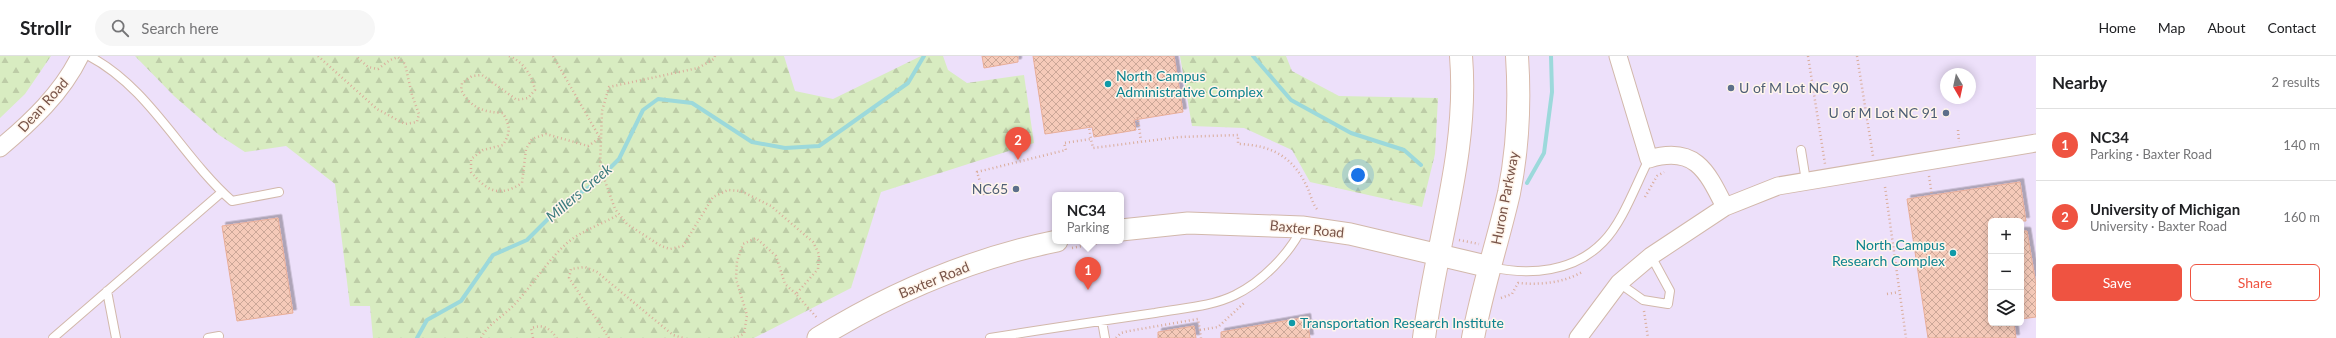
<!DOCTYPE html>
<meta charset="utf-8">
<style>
body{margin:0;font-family:Lato,sans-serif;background:#f6f6f6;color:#202124}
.controls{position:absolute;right:12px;bottom:12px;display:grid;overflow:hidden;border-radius:6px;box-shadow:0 2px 10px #0003}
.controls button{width:36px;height:36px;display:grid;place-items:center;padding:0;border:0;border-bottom:1px solid #e0e0e0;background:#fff;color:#202124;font:20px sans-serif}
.compass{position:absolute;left:1940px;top:12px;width:36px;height:36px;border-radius:50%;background:#fff;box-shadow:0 2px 10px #0003;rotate:171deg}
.you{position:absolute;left:1358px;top:119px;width:14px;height:14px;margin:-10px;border:3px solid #fff;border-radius:50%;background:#1a73e8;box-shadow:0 0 0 6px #1a73e833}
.badge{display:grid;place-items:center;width:26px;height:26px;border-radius:50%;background:#ef5341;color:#fff;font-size:13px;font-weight:700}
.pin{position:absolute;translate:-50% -33px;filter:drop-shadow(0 1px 2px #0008)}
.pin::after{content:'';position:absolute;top:21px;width:14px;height:12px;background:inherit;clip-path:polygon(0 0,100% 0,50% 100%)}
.popup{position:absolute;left:1052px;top:136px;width:72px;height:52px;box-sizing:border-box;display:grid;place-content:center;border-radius:6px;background:#fff;filter:drop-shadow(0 1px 3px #0005);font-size:13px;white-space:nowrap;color:#757577}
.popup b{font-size:15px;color:#202124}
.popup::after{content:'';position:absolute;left:50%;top:100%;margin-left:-8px;border:8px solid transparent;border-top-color:#fff}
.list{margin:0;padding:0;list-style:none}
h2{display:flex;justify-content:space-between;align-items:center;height:52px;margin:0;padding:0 16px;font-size:17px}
h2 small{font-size:13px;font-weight:400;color:#757577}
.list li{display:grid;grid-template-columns:26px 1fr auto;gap:12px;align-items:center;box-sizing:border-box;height:72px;padding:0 16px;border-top:1px solid #e0e0e0}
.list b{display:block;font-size:15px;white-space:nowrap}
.list p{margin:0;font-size:13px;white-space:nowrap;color:#757577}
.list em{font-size:13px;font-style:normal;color:#757577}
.actions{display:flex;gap:8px;padding:12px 16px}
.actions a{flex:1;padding:9px 0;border:1px solid #ef5341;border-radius:6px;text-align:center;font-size:14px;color:#ef5341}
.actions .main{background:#ef5341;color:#fff}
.icon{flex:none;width:22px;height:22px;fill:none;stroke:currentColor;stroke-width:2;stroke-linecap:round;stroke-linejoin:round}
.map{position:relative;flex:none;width:2036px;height:282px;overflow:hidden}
header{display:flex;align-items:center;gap:24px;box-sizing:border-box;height:56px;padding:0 20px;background:#fff;border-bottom:1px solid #e0e0e0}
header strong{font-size:19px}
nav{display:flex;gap:22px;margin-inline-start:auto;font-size:14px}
.search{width:280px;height:36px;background:#f6f6f6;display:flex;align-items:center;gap:10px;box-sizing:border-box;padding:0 14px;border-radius:22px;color:#757577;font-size:15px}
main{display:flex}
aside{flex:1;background:#fff}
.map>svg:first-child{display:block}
</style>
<header>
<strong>Strollr</strong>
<div class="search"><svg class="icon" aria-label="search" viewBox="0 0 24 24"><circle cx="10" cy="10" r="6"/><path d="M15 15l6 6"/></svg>Search here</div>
<nav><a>Home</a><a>Map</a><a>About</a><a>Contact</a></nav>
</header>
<main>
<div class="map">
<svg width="2036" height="282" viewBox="0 0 2036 282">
<defs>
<pattern id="forest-firs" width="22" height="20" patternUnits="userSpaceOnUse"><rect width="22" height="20" fill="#d8ecc1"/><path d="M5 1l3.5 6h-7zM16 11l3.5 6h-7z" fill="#bdcca7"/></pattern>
<pattern id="building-cross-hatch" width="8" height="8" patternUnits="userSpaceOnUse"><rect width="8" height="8" fill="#f5cab9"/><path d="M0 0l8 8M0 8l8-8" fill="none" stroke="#cba798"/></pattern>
<filter id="shadow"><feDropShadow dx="3.5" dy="-3.5" stdDeviation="0" flood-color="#0004"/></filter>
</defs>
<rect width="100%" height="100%" fill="#fef0e4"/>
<path fill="#ede0fa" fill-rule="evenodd" d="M0,0h2036v282h-2036zM1946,18h24v24h-24zM1055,139h66v46h-66zM1991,165h30v102h-30z"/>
<path fill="url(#forest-firs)" d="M0,0h51l-26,38 -25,24z
M135,0h649l11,35 38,8 88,-43h22l5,14 19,13 57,-8 10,68 -153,49 -30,96 -97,50h-381l-3,-32h-20l-15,-122 -49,-38 -41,6 -26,-17 -45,-39z
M1180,0h106l6,15 47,25 99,2 -3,56 -13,53 -112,-25 -18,-32 -48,-22 -52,-2z"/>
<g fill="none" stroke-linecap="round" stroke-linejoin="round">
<path stroke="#9cd9db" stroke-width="4" d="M1253,0l38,44 60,33 53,17 17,15
M1527,127l17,-30 8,-61 -1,-36
M417,282l10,-18 34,-19 32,-46 34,-15 36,-36 31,-20 25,-25 24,-49 15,-11 34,4 60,39 33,6 34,-2 89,-63 16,-27"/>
</g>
<path fill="url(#building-cross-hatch)" stroke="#e8ae99" filter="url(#shadow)" d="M982,0h36v6l-34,6z
M1033,0h141l9,56 -49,8 2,10 -42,7 -2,-10 -47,7z
M2020,126l6,39h-35v102h23l2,15h-88l-21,-139z
M278,162l15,95 -56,8 -15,-95z
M2021,175h6l9,54v32l-15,2z
M1307,261l3,21h-89v-6z
M1194,270l2,12h-38v-6z"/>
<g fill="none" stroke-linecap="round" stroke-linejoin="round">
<g stroke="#d2b8ab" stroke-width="10">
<path id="service" d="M89,0c61,32 92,100 143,145l47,-9
M1801,94l5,31
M1491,211c39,9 83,5 112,-25 20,-20 33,-58 46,-83
M1619,227l24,17 25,4 2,-13 -19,-35
M107,235l9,47
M1102,265l3,17
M53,282l169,-146
M208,282l11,-2
M990,282c55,-9 110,-17 165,-25 26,-5 56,-6 80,-18 27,-13 54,-41 67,-67"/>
</g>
<g stroke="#d2b8ab" stroke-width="19">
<path id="minor" d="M0,92c31,-26 62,-55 80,-92
M1725,151l53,-21 258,-43
M1578,282l41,-55 32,-27 74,-49c-18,-36 -30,-62 -76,-48l-31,-103"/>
</g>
<g stroke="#d2b8ab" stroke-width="23">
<path id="tertiary" d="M1121,174l67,-7 114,4 48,7 140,33
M818,282c73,-45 155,-80 239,-97"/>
</g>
<g stroke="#d8b9ab" stroke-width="24">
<path id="secondary" d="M1424,282c12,-95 45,-185 37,-282
M1473,282c9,-49 25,-97 36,-145 9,-45 11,-92 8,-137"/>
</g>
<path stroke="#daad9c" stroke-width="2.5" stroke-dasharray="1 3" stroke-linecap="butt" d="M318,0l59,53 28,15 12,-2 2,-8 -7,-19 -7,-31 -7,-7 -8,3 -12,9 -10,-2 -12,-11
M509,0c15,6 23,20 26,34l-7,8 -11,2 -35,-25 -10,1 -10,7 -1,7c10,18 22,22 42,23 7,13 8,19 0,32l-20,5 -12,9v13c16,19 28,26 51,11l4,-34 6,-10 14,-5 42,12 12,-8 -47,-82
M715,0l-1,3 -16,9 -89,19 -7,24 -2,56 15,42 12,15 34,22 9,3 13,-3 30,-49 15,-7 13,1 30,15 42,36 6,12 -1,15 -22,25 22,25
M1808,0l17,108
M1857,0l16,100
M1137,57l4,28
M1088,65l3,18
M1958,74l1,12
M1929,120l3,20
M1885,131l21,151
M984,139l-7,-23 89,-22 -2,-7 27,-4 2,9 86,-11 59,-2v9c34,1 56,13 70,45 3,7 5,17 11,22
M1645,141l12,-21 7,-4
M1459,184l20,4
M1072,192l37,-7
M1887,238l12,-2
M1501,242l11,-4 6,-11c22,2 45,0 64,-11
M1644,255l4,27
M1200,274l18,-3 26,-24
M481,282c7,-14 21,-21 32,-32 19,-20 34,-45 54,-63 14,-12 35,-19 51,-28
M533,282l-2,-10c13,-4 18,0 26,10
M609,282l-40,-60 2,-9 14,-2 12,5 76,63 10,3
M734,282l10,-4 3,-19 -11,-36 1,-18 6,-17 13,-6 20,18 9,28 11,10
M1116,282l5,-5 8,-2 69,-12 3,19"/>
<use href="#service" stroke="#fff" stroke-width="8"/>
<use href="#minor" stroke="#fff" stroke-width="17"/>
<use href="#tertiary" stroke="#fff" stroke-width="21"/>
<use href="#secondary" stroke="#fff" stroke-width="22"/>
</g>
<g fill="#0f9aa8" stroke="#fff5eb" stroke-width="1.5">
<circle cx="1108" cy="28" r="4"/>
<circle cx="1953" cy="197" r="4"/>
<circle cx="1292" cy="267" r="4"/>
</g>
<g fill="#5c6f8a" stroke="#fff5eb" stroke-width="1.5">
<circle cx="1731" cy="32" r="4"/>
<circle cx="1946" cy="57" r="4"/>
<circle cx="1016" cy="133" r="4"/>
</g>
<g text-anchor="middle" stroke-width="3" stroke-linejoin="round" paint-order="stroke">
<g font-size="14" fill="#0d838f" stroke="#fff5eb" text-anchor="start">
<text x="1116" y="25">North Campus<tspan x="1116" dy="16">Administrative Complex</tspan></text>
<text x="1945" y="194" text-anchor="end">North Campus<tspan x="1945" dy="16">Research Complex</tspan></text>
<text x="1300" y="272">Transportation Research Institute</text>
</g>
<g font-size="14" fill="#4e5e75" stroke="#fff5eb" text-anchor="end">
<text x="1739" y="37" text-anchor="start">U of M Lot NC 90</text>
<text x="1938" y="62">U of M Lot NC 91</text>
<text x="1008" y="138">NC65</text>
</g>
<g font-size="14" fill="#785347" stroke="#fff5eb">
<text transform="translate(43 49) rotate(-48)" y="5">Dean Road</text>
<text transform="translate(1505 142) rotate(-79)" y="5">Huron Parkway</text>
<text transform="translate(1307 173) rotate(6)" y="5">Baxter Road</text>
<text transform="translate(934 224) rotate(-22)" y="5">Baxter Road</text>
</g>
<g font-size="15" font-style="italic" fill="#3a7b7e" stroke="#fff5eb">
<text transform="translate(579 137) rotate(-40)" y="5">Millers Creek</text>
</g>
</g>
</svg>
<div class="controls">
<button>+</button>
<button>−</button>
<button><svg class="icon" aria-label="layers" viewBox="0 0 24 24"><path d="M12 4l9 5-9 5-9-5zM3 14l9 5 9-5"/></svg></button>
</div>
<svg class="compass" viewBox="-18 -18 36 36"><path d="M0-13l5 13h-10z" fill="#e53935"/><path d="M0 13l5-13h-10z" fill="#757577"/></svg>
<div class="you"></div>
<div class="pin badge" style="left:1088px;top:234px">1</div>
<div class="popup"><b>NC34</b>Parking</div>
<div class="pin badge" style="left:1018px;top:104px">2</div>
</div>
<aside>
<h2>Nearby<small>2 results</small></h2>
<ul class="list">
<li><span class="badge">1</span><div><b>NC34</b><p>Parking · Baxter Road</p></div><em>140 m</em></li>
<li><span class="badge">2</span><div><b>University of Michigan</b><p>University · Baxter Road</p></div><em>160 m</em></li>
</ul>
<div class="actions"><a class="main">Save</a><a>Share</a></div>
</aside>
</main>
